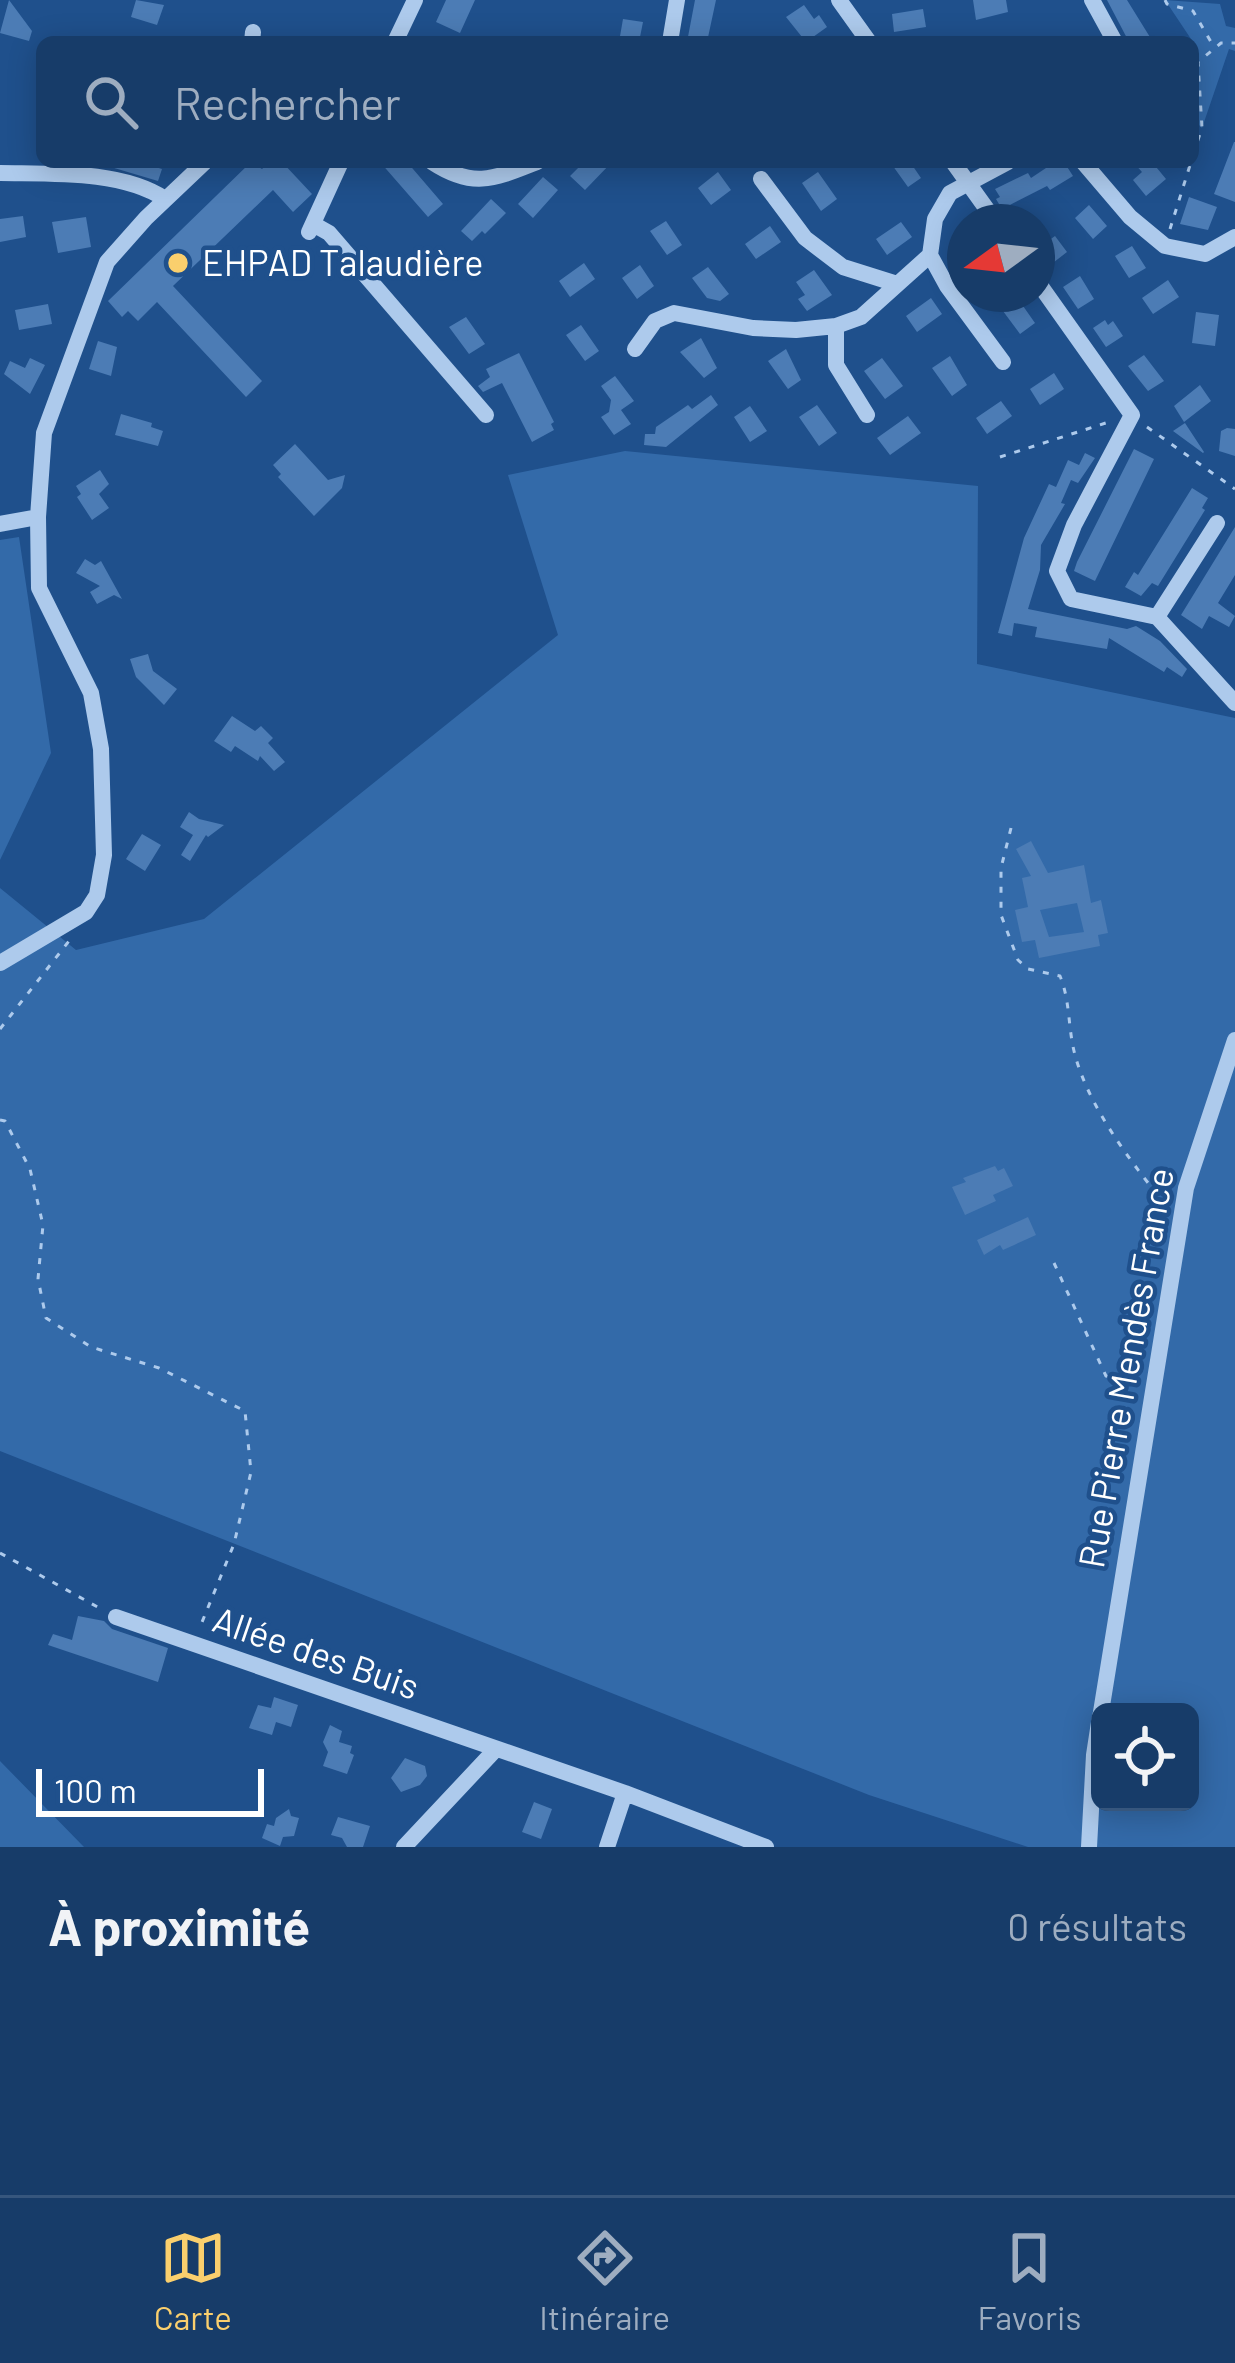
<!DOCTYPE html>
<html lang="fr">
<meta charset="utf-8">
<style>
body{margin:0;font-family:Barlow,sans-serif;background:#244771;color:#f1f3f6}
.controls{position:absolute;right:36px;bottom:36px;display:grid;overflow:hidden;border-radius:18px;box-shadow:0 6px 30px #0003}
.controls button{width:108px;height:108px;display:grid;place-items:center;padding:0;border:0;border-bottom:3px solid #36567d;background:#173c69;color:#f1f3f6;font:60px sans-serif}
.compass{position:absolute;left:947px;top:204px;width:108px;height:108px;border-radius:50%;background:#173c69;box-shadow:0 6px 30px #0003;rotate:255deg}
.scale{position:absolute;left:36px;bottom:30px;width:228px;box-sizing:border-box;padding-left:12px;border:6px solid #fff;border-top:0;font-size:33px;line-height:42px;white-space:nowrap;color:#fff;-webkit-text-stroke:9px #1f508c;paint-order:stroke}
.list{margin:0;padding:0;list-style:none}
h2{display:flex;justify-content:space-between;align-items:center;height:156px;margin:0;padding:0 48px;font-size:51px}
h2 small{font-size:39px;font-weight:400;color:#9eadc0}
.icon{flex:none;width:66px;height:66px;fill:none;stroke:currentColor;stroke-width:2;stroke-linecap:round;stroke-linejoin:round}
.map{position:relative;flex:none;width:1235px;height:1847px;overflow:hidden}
.search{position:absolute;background:#173c69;box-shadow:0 6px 30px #0003;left:36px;right:36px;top:36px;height:132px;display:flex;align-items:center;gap:30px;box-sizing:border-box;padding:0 42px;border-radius:18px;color:#9eadc0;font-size:45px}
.sheet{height:348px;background:#173c69}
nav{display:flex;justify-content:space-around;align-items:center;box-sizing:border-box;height:168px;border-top:3px solid #36567d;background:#173c69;font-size:33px;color:#9eadc0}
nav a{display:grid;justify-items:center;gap:6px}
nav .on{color:#facf6d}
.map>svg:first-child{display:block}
</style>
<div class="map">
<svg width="1235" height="1847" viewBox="0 0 1235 1847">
<rect width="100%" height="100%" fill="#1f508c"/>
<path fill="#336aa9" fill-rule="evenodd" d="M1165,0l55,4 6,22 9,2v23l-6,-2 -27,79 -9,-9v-77z
M625,451l353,35 -1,178 258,54v1129h-207l-159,-52 -869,-344v-563l76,62 128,-31 354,-284 -50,-160zM1100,1712h90v90h-90z
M19,537l32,216 -51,107v-320z
M0,1760v1l84,86h-84z"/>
<path fill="#4c7cb5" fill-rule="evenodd" d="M9,0l23,31 -3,10 -29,-8z
M136,0l28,5 -7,20 -26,-8z
M446,0h29l-15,33 -24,-11z
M695,0h21l-9,42h-20z
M973,0h33l2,12 -32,8z
M1107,0h20l26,42h-24z
M804,5l10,14 5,-4 8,12 -21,15 -20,-25z
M923,9l3,18 -32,5 -2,-18z
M623,19l20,3 -4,20h-20z
M1234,142h1v60l-21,-8z
M94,162h45l23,7 -4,12z
M251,162l11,7 7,-7h13l30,32 -19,18 -20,-22 -100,96 89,95 -16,16 -89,-95 -19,19 -10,-10 -6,6 -14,-16z
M380,162h27l36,42 -15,13z
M584,162h28l-27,28 -15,-14z
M890,162h20l11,16 -13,9z
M1055,162h9l9,14 -23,14 -3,-4 -45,23 -6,-10 4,-2 -5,-8 33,-16 3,5z
M1133,162h19l14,17 -20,17 -13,-16 9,-8z
M718,172l13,18 -20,15 -13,-17z
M818,172l19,27 -16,12 -19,-28z
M543,177l15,13 -25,28 -15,-14z
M1189,197l28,10 -9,23 -28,-6z
M491,199l15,14 -21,21 -3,-3 -10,10 -11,-10z
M1089,205l18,21 -14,13 -18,-21z
M23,216l3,21 -26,5v-23z
M86,217l5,30 -33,6 -6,-31z
M666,221l16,24 -15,10 -17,-24z
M901,222l11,15 -25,18 -11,-16z
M770,226l11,16 -25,17 -11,-15z
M1055,236l12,16 -18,14 -12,-17z
M1132,246l14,22 -17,10 -14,-22z
M584,263l11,16 -25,18 -11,-16z
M640,265l14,21 -17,13 -15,-21z
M708,267l21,27 -9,7 -13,-3 -15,-20z
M814,270l18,25 -25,16 -9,-12 7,-4 -9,-13z
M1080,276l14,23 -16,10 -15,-22z
M1168,280l11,17 -26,17 -11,-16z
M1016,296l19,27 -15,11 -20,-27z
M931,298l11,16 -25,18 -11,-16z
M48,304l4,20 -33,6 -4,-20z
M1196,312l23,3 -4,31 -23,-3z
M466,317l19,27 -16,10 -20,-27z
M1105,320l3,5 5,-4 10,15 -17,11 -13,-19z
M581,325l18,26 -14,10 -19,-26z
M701,338l16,30 -13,10 -24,-26z
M98,341l19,6 -6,29 -22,-7z
M786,349l15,31 -13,9 -20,-28z
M519,353l35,69 -3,2 3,6 -22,12 -30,-59 -19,9 -5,-6 12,-9 -4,-8z
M1144,355l20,26 -16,10 -20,-25z
M950,356l17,29 -15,11 -20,-28z
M30,358l15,7 -15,29 -26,-20 6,-13 15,7z
M882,358l21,28 -18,13 -21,-28z
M1054,373l10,16 -24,16 -10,-16z
M615,376l19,25 -13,9 10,14 -17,11 -13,-18 8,-5 2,-12 -10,-14z
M1200,385l11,16 -27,21 -10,-16z
M711,395l7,10 -52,42 -22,-2 1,-11h10l1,-7 32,-22 4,4z
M1001,401l11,15 -25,18 -11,-16z
M817,405l20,28 -18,13 -20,-29z
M750,406l17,25 -17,11 -16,-25z
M121,414l31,9 -1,4 12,4 -5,15 -43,-11z
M908,416l13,17 -31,22 -13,-17z
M1185,423l19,29 -1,1 -30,-22z
M1227,428l8,1v27l-16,-5 2,-20z
M295,444l33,36 17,-5 -3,13 -28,28 -36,-39 3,-3 -8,-9z
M1134,449l20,10 -59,122 -21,-10 3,-9z
M1085,453l10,5 -17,25 -7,-3 -10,23 4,1 -24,41 -1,25 -12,39 99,20 9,-3 24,15 27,28 -5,8 -15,-10 -3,5 -55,-34 -2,11 -72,-12 2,-10 -23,-4 -2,13 -14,-3 26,-95 25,-54 7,3 12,-27 11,5z
M100,470l9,14 -10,10 10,14 -17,12 -15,-23 4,-3 -5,-8z
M1192,488l16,10 -6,10 3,2 -47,76 -6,-3 -11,13 -16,-9 9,-15 4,3z
M1235,527v48l-17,28 17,13 -6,11 -20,-11 -7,13 -21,-14z
M85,559l10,6 6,-4 21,38 -8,-4 -17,9 -7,-12 10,-6 -24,-13z
M148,654l5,17 24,18 -13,16 -28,-28 -6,-18z
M232,716l23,15 6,-5 12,12 -5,5 17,19 -11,9 -14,-15 -2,5 -23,-15 -4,6 -17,-11z
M189,812l10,7 25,6 -16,12 -2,-2 -16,26 -9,-6 12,-20 -13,-8z
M142,834l19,11 -16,26 -19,-12z
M1031,841l17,32 36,-8 7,38 10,-3 7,33 -10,2 2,11 -61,12 -4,-18 -13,2 -7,-32 13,-3 -6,-29 9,-2 -15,-27zM1077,903l7,29 -35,5 -9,-27z
M995,1166l3,5 6,-3 9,18 -20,9 3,6 -31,14 -13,-28 14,-5 -3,-4z
M1028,1217l8,18 -33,15 -3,-5 -16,10 -7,-15z
M78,1616l26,5 8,8 56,19 -10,34 -110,-37 5,-11 19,6z
M274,1697l24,8 -7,22 -15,-5 -4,13 -23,-7 9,-23 13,3z
M330,1725l12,6 -3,11 13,4 -2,7 4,2 -7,19 -24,-8 5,-14 -5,-10z
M405,1758l20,8 2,10 -7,9 -19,7 -10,-14z
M534,1802l18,7 -11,30 -19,-7z
M289,1809l2,7 8,2 -5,18 -11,1 -3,9 -18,-8 5,-14 7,2 2,-8z
M338,1817l32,9 -7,21h-16l-5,-9 -11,-3z"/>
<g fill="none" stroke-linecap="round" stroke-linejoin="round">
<path stroke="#adcaec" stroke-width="3" stroke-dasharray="6 9" stroke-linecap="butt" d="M1165,0l2,4 26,7 21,36
M1193,155l9,-27 -4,-66 23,-19h14
M1170,229l21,-67
M1147,427l88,62
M1000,457l112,-36
M1011,828l-10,40v47l17,45 10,9 32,7c10,24 8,50 14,75 12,50 51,103 82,142l12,-2
M0,1029l69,-88
M0,1120l5,1 25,48 13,56 -5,54 8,39 45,29 68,21 86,43 6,61 -17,72 -34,83
M1054,1263l52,113 35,8
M0,1553l103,57"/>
<path stroke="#adcaec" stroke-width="16" d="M839,0l30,42
M1092,0l23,42
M252,42l1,-10
M395,42l20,-42
M670,42l7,-42
M432,162c41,27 62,17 105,0
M953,162l43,60
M1083,162l47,55 35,29 40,8 30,-17
M0,173c51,1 121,-3 165,26
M761,179l44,59 38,29 54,17
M313,224l16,9 157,182
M309,232l32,-70
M930,255l17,31 56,76
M1037,281l95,134 -58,110 -17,46 14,28 86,18 78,86
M836,326v39l31,50
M635,349l20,-28 19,-8 79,15 43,2 40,-4 25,-9 69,-62 5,-36 15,-26 58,-31
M0,524l38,-7
M1157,617l60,-94
M0,963l86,-51 11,-17 7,-40 -3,-106 -10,-56 -52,-105 -1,-71 6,-84 63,-171 39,-44 59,-56
M116,1617l509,176 141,54
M1101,1712l85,-524 49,-148
M404,1847l92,-98
M607,1847l18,-54
M1089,1847l5,-92 6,-39"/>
</g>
<circle fill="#facf6d" stroke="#1f508c" stroke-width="4.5" cx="178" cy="263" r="12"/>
<g text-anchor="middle" stroke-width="9" stroke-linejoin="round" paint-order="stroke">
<g font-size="36" fill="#fff" stroke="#1f508c" text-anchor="start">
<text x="202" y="276">EHPAD Talaudière</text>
</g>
<g font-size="36" fill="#fff" stroke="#1f508c">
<text transform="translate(1126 1368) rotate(-80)" y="13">Rue Pierre Mendès France</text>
<text transform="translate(316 1653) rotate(19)" y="13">Allée des Buis</text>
</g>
</g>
</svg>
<div class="controls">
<button><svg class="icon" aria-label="locate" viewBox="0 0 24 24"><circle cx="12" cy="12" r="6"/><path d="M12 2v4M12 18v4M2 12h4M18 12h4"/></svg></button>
</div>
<svg class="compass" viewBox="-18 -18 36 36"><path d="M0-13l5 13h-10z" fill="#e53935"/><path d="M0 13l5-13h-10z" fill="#9eadc0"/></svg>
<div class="scale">100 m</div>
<div class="search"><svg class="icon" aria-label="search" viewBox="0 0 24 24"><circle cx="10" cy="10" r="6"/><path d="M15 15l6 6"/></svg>Rechercher</div>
</div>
<section class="sheet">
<h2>À proximité<small>0 résultats</small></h2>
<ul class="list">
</ul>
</section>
<nav>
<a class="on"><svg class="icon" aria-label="map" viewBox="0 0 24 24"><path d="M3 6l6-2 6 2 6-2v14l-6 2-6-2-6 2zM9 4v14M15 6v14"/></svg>Carte</a>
<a><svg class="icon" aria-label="directions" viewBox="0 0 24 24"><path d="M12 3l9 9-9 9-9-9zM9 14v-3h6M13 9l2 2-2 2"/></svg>Itinéraire</a>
<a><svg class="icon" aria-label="saved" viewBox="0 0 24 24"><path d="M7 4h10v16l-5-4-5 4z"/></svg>Favoris</a>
</nav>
